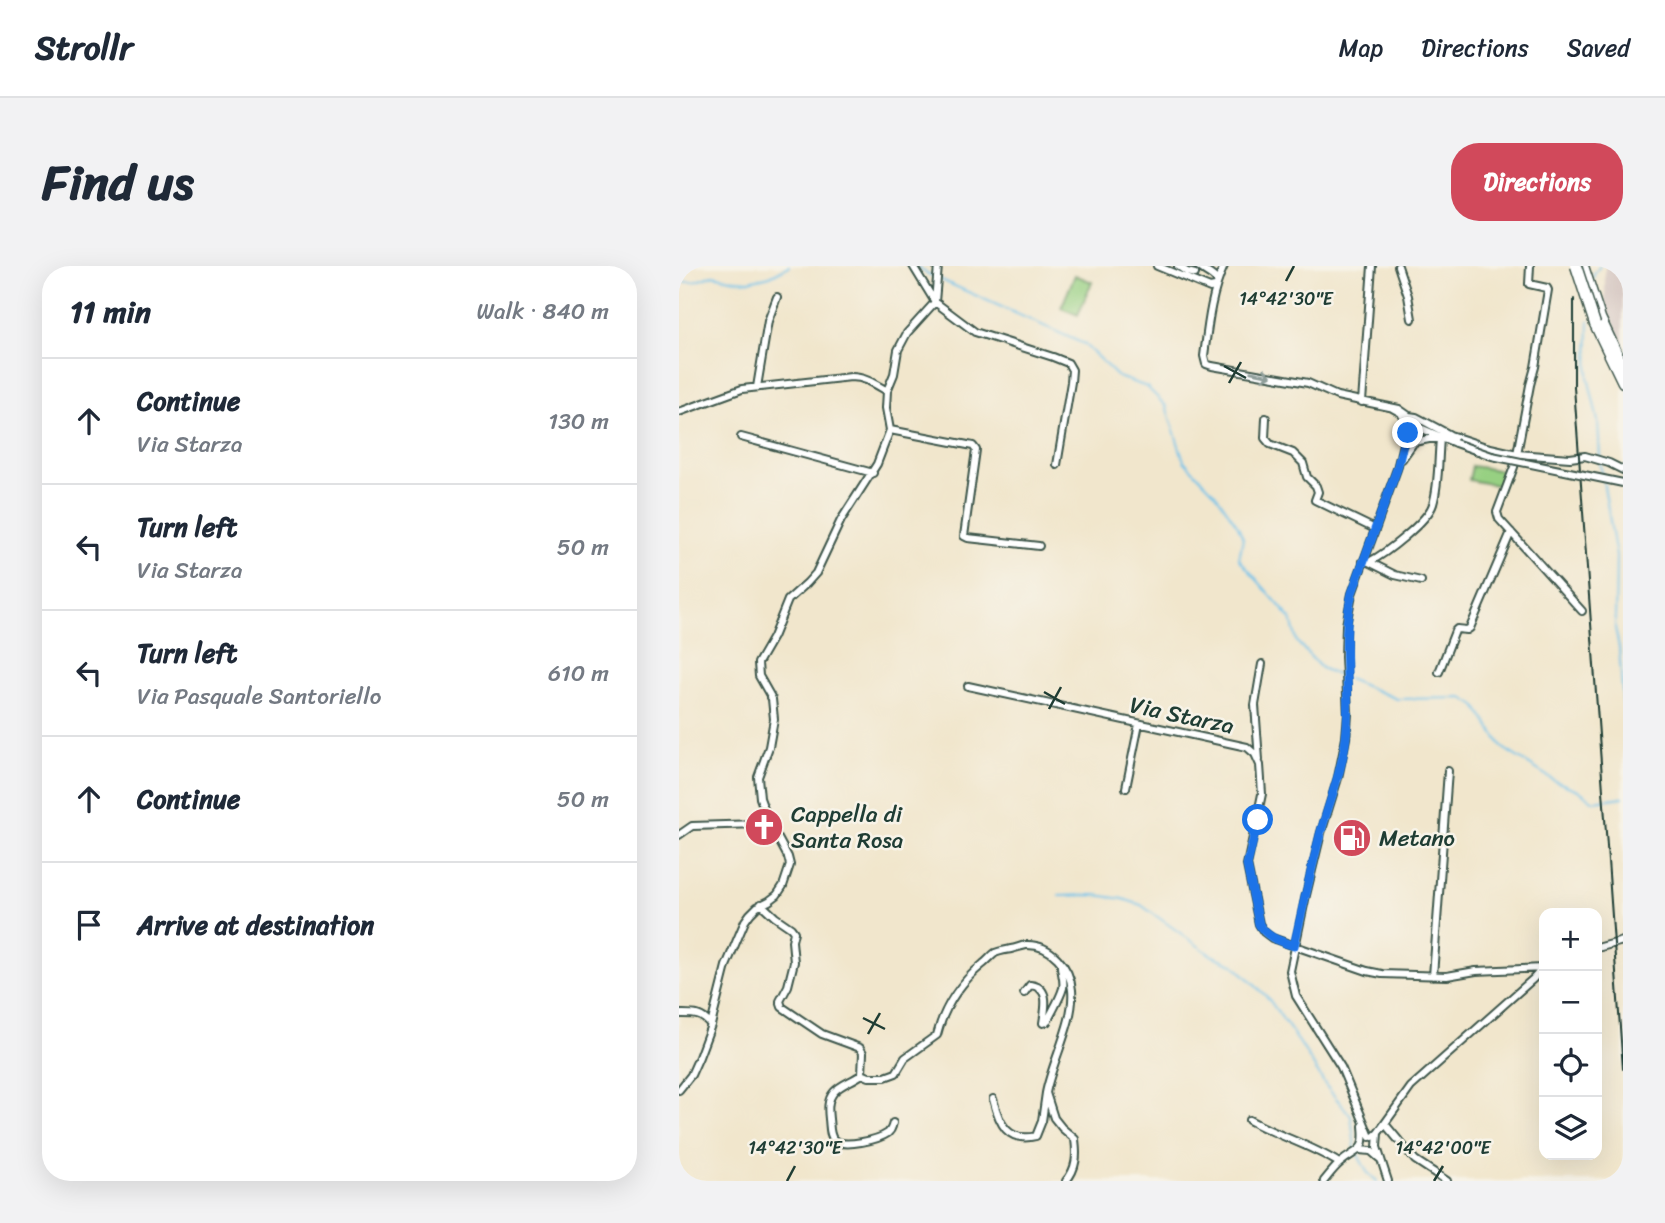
<!DOCTYPE html>
<meta charset="utf-8">
<style>
body{margin:0;font-family:Sriracha,sans-serif;background:#f2f2f3;color:#1f2937}
.controls{position:absolute;right:21px;bottom:21px;display:grid;overflow:hidden;border-radius:14px;box-shadow:0 7px 28px #0002}
.controls button{width:63px;height:63px;display:grid;place-items:center;padding:0;border:0;border-bottom:2px solid #e0e1e3;background:#fff;color:#1f2937;font:35px sans-serif}
.stop{position:absolute;width:21px;height:21px;margin:-16px;border:5px solid #1a73e8;border-radius:50%;background:#fff}
.stop.end{background:#1a73e8;border-color:#fff;box-shadow:0 2px 7px #0008}
.list{margin:0;padding:0;list-style:none}
h2{display:flex;justify-content:space-between;align-items:center;height:91px;margin:0;padding:0 28px;font-size:30px}
h2 small{font-size:23px;font-weight:400;color:#747a83}
.list li{display:grid;grid-template-columns:46px 1fr auto;gap:21px;align-items:center;box-sizing:border-box;height:126px;padding:0 28px;border-top:2px solid #e0e1e3}
.list b{display:block;font-size:26px;white-space:nowrap}
.list p{margin:0;font-size:23px;white-space:nowrap;color:#747a83}
.list em{font-size:23px;font-style:normal;color:#747a83}
.icon{flex:none;width:38px;height:38px;fill:none;stroke:currentColor;stroke-width:2;stroke-linecap:round;stroke-linejoin:round}
.map{position:relative;flex:none;width:944px;height:915px;overflow:hidden;border-radius:28px}
header{display:flex;align-items:center;gap:42px;box-sizing:border-box;height:98px;padding:0 35px;background:#fff;border-bottom:2px solid #e0e1e3}
header strong{font-size:33px}
nav{display:flex;gap:38px;margin-inline-start:auto;font-size:24px}
.intro{display:flex;align-items:center;justify-content:space-between;box-sizing:border-box;height:168px;padding:0 42px}
h1{margin:0;font-size:49px}
.button{padding:18px 32px;border-radius:28px;background:#d1495b;color:#fff;font-size:24px;font-weight:700}
main{display:flex;gap:42px;padding:0 42px}
aside{flex:1;background:#fff;border-radius:28px;box-shadow:0 7px 28px #0002}
.map>svg:first-child{display:block}
</style>
<header>
<strong>Strollr</strong>
<nav><a>Map</a><a>Directions</a><a>Saved</a></nav>
</header>
<div class="intro"><h1>Find us</h1><a class="button">Directions</a></div>
<main>
<aside>
<h2>11 min<small>Walk · 840 m</small></h2>
<ul class="list">
<li><svg class="icon" aria-label="ahead" viewBox="0 0 24 24"><path d="M12 20V5M6 11l6-6 6 6"/></svg><div><b>Continue</b><p>Via Starza</p></div><em>130 m</em></li>
<li><svg class="icon" aria-label="left" viewBox="0 0 24 24"><path d="M17 20v-9H6M10 6l-5 5 5 5"/></svg><div><b>Turn left</b><p>Via Starza</p></div><em>50 m</em></li>
<li><svg class="icon" aria-label="left" viewBox="0 0 24 24"><path d="M17 20v-9H6M10 6l-5 5 5 5"/></svg><div><b>Turn left</b><p>Via Pasquale Santoriello</p></div><em>610 m</em></li>
<li><svg class="icon" aria-label="ahead" viewBox="0 0 24 24"><path d="M12 20V5M6 11l6-6 6 6"/></svg><div><b>Continue</b></div><em>50 m</em></li>
<li><svg class="icon" aria-label="arrive" viewBox="0 0 24 24"><path d="M6 21V4h12l-3 4 3 4H6"/></svg><div><b>Arrive at destination</b></div></li>
</ul>
</aside>
<div class="map">
<svg width="944" height="915" viewBox="0 0 944 915">
<rect width="100%" height="100%" fill="#f7f3e8"/>
<filter id="ink" filterUnits="userSpaceOnUse"><feTurbulence type="fractalNoise" baseFrequency=".0143" numOctaves="2"/><feDisplacementMap in="SourceGraphic" scale="14" xChannelSelector="R" yChannelSelector="G"/><feConvolveMatrix kernelMatrix="1 2 1 2 8 2 1 2 1" color-interpolation-filters="sRGB"/></filter>
<filter id="wash" filterUnits="userSpaceOnUse"><feTurbulence type="fractalNoise" baseFrequency=".00686" numOctaves="4" result="noise"/><feDisplacementMap in="SourceGraphic" scale="28" xChannelSelector="R" yChannelSelector="G"/><feGaussianBlur stdDeviation="1.57" result="paint"/><feColorMatrix in="noise" values="0 0 0 0 0 0 0 0 0 0 0 0 0 0 0 0 0 1.4 0 .05"/><feComposite in="paint" operator="in"/></filter>
<g filter="url(#wash)">
<rect width="100%" height="100%" fill="#f1e6cc"/>
<path fill="#d0c0bc" d="M926,0h18v99l-18,-50z"/>
<path fill="#97d082" stroke="#5b865b" stroke-width="2" d="M396,9l17,7 -14,33 -17,-7z
M793,200l32,5 -3,15 -32,-6z"/>
<g fill="none" stroke-linecap="round" stroke-linejoin="round">
<path stroke="#6dc1ea" stroke-width="2" d="M238,0l9,7 7,3
M260,13l145,65 34,33 29,10 19,19 18,55 31,32 23,33 5,12 -4,21 52,60 6,23 24,26 21,9
M914,14l1,-6 6,-8
M0,16h15l19,-7 23,5 13,1 21,-5 19,-10
M910,55l-1,56 10,44 2,36
M921,197l2,12
M924,214l13,76 -1,72 4,19 4,57
M669,413l49,20 66,-1 13,8 27,42 52,33 23,9 16,11 29,-4
M380,630l37,-1 27,4 18,6 70,50 22,9 35,34 33,47 25,41 25,30 4,32
M678,887l10,19 10,9"/>
</g>
</g>
<g filter="url(#ink)">
<g fill="none" stroke-linecap="round" stroke-linejoin="round">
<g stroke="#3e564b" stroke-width="10">
<path id="minor" d="M259,0l-3,36 40,30 78,25 15,6 4,7 -1,12 -14,83
M478,0l53,22 5,-1
M499,0l9,6 8,2
M519,0c6,6 15,8 19,15
M545,0c-13,28 -16,59 -20,90l2,8 6,2 96,17 29,13 62,13 10,7 9,11 37,16
M719,0l10,30 4,23
M851,0l-1,18 18,4 1,2 -13,77 -5,18 -13,69 -3,13 -17,45 2,7 83,92
M78,121l11,-66 9,-24
M683,136l10,-136
M0,146l63,-23 109,-12c14,0 24,7 36,14
M730,150l7,1 34,18 36,12 31,7 53,4 15,-2 24,7 14,7
M587,152l-1,20 5,6 23,9 10,10 4,14 9,9 2,6 -3,8 60,29
M211,164l83,16 3,4 -12,86 4,2 71,8
M726,170l9,6 15,-3h13
M62,171l132,36
M723,193l12,-17 4,-15
M684,295l6,1c16,-8 59,-41 64,-58 6,-20 5,-44 7,-65
M690,296l26,13 26,6
M760,406l16,-41 2,-2 10,1 3,-2 41,-96
M289,420l279,61 8,7 5,11 2,29 -15,71 12,59 5,8 8,6 95,33 15,3 65,2 29,-5 67,-3
M580,494l-4,-55 7,-41
M447,522l13,-64
M0,569l13,-9 66,-2 10,-4
M82,638l14,13 16,11 3,4 -2,9 2,21 -6,24 -8,15 2,6 40,27 38,14 3,5 -1,21 7,3h16l11,-4 9,-15 32,-23c7,-28 24,-53 46,-71 4,-3 8,-8 12,-11 4,-2 11,-3 16,-4 5,-1 10,-3 15,-4 25,-1 44,22 46,45 3,31 -20,71 -26,103
M918,682l26,-7
M754,710l15,-205
M345,727l6,-8c21,2 15,23 13,38l4,-1c5,-11 13,-23 16,-34 2,-9 -3,-17 -2,-25
M0,748c15,0 22,-1 32,11
M183,808c-9,7 -21,10 -28,18 -7,8 -6,18 -5,27 1,7 0,16 5,21 10,8 44,0 54,-7 4,-4 3,-4 5,-10
M0,824l12,-15 8,-18 12,-32 15,-59 19,-45 5,-7 7,-7 12,-6 8,-6 6,-9 7,-21 -2,-8 -20,-37 -8,-22 -2,-21 11,-30 5,-28 -2,-20 -13,-23 -1,-13 15,-26 15,-37 19,-17 9,-10 25,-53 36,-56 13,-34 -4,-22 1,-17 7,-17 4,-24 9,-17 28,-31 -22,-36
M314,833c6,24 14,44 43,37l6,-15 4,-28 8,25 8,10 13,11c2,16 2,29 -9,42
M570,854c29,16 62,25 90,43
M706,858l30,36 32,21
M699,867l-1,14 11,34
M691,871l-29,-70 -45,-71 -6,-25 16,-76 15,-62 17,-55 8,-40 2,-24 -3,-57 1,-32 6,-31 45,-125 8,-33v-15l-4,-8 -9,-5
M694,871l5,-4 33,-46 122,-108 10,-11
M680,884l12,1 8,7
M645,915c5,-6 10,-13 16,-18 17,-15 26,-9 23,-37"/>
</g>
<g stroke="#3e564b" stroke-width="13">
<path id="highway" d="M904,0l17,52 23,49
M916,58l28,58"/>
</g>
<use href="#minor" stroke="#fff" stroke-width="6"/>
<use href="#highway" stroke="#fff" stroke-width="10"/>
<path stroke="#1f3d34" stroke-width="2" d="M895,33v88l49,682"/>
<g stroke="#3e564b" stroke-width="10" stroke-linecap="butt">
<path id="minor-bridge" d="M776,177l37,13 131,27"/>
</g>
<g stroke="#3e564b" stroke-width="13" stroke-linecap="butt">
<path id="highway-bridge" d="M897,0l19,58"/>
</g>
<use href="#minor-bridge" stroke="#fff" stroke-width="6"/>
<use href="#highway-bridge" stroke="#fff" stroke-width="10"/>
</g>
<defs><path id="oneway-shaft" d="M-6 0H5M1.5-3L5.5 0L1.5 3" fill="none" stroke-width="1.6" stroke-linecap="round" stroke-linejoin="round" transform="scale(1.75)"/></defs>
<use stroke="#8f9e9a" href="#oneway-shaft" transform="translate(582 108) rotate(11)"/>
</g>
<g fill="none" stroke-linecap="round" stroke-linejoin="round" filter="url(#ink)">
<path stroke="#1a73e8" stroke-width="9" d="M579,554l-11,45 12,59c8,14 21,17 35,22 9,-39 17,-77 27,-115 9,-31 21,-61 25,-93 6,-49 -6,-97 6,-145l45,-124 8,-33 3,-3"/>
</g>
<path fill="none" stroke="#1f3d34" stroke-width="2.5" d="M607,15l8,-15M545,100l22,12M550,117l12,-21M365,426l21,12M370,443l12,-22M184,752l22,11M189,768l12,-21M108,915l8,-15M755,915l9,-15"/>
<defs>
<g id="church-disc" transform="scale(2.0125)"><circle r="9.5" fill="#d1495b" stroke="#f7f3e8"/><path d="M-1.2-6h2.4v3.5h3.3v2.4h-3.3V6h-2.4V-.1h-3.3v-2.4h3.3Z" fill="#fff"/></g>
<g id="fuel-disc" transform="scale(2.0125)"><circle r="9.5" fill="#d1495b" stroke="#f7f3e8"/><path d="M-5.5-6h7V0h2V4h1.3V-2.5L3-4.5l.8-.8L6-3V5H2.5V1h-1V6h-7ZM-4.2-4.7v3.2H.2V-4.7Z" fill="#fff"/></g>
</defs>
<g fill-rule="evenodd">
<use href="#church-disc" x="85" y="561"/>
<use href="#fuel-disc" x="673" y="572"/>
</g>
<g text-anchor="middle" stroke-width="5" stroke-linejoin="round" paint-order="stroke">
<g font-size="23" fill="#1f3d34" stroke="#f7f3e8">
<text transform="translate(503 449) rotate(12)" y="8">Via Starza</text>
</g>
<g font-size="23" fill="#1f3d34" stroke="#f7f3e8" text-anchor="start">
<text x="112" y="556">Cappella di<tspan x="112" dy="26">Santa Rosa</tspan></text>
<text x="700" y="580">Metano</text>
</g>
</g>
<g font-size="18" text-anchor="middle" fill="#1f3d34" stroke="#f7f3e8" stroke-width="5" stroke-linejoin="round" paint-order="stroke">
<text x="607" y="39">14°42'30"E</text>
<text x="116" y="888">14°42'30"E</text>
<text x="764" y="888">14°42'00"E</text>
</g>
</svg>
<div class="controls">
<button>+</button>
<button>−</button>
<button><svg class="icon" aria-label="locate" viewBox="0 0 24 24"><circle cx="12" cy="12" r="6"/><path d="M12 2v4M12 18v4M2 12h4M18 12h4"/></svg></button>
<button><svg class="icon" aria-label="layers" viewBox="0 0 24 24"><path d="M12 4l9 5-9 5-9-5zM3 14l9 5 9-5"/></svg></button>
</div>
<div class="stop" style="left:579px;top:554px"></div>
<div class="stop end" style="left:729px;top:167px"></div>
</div>
</main>
